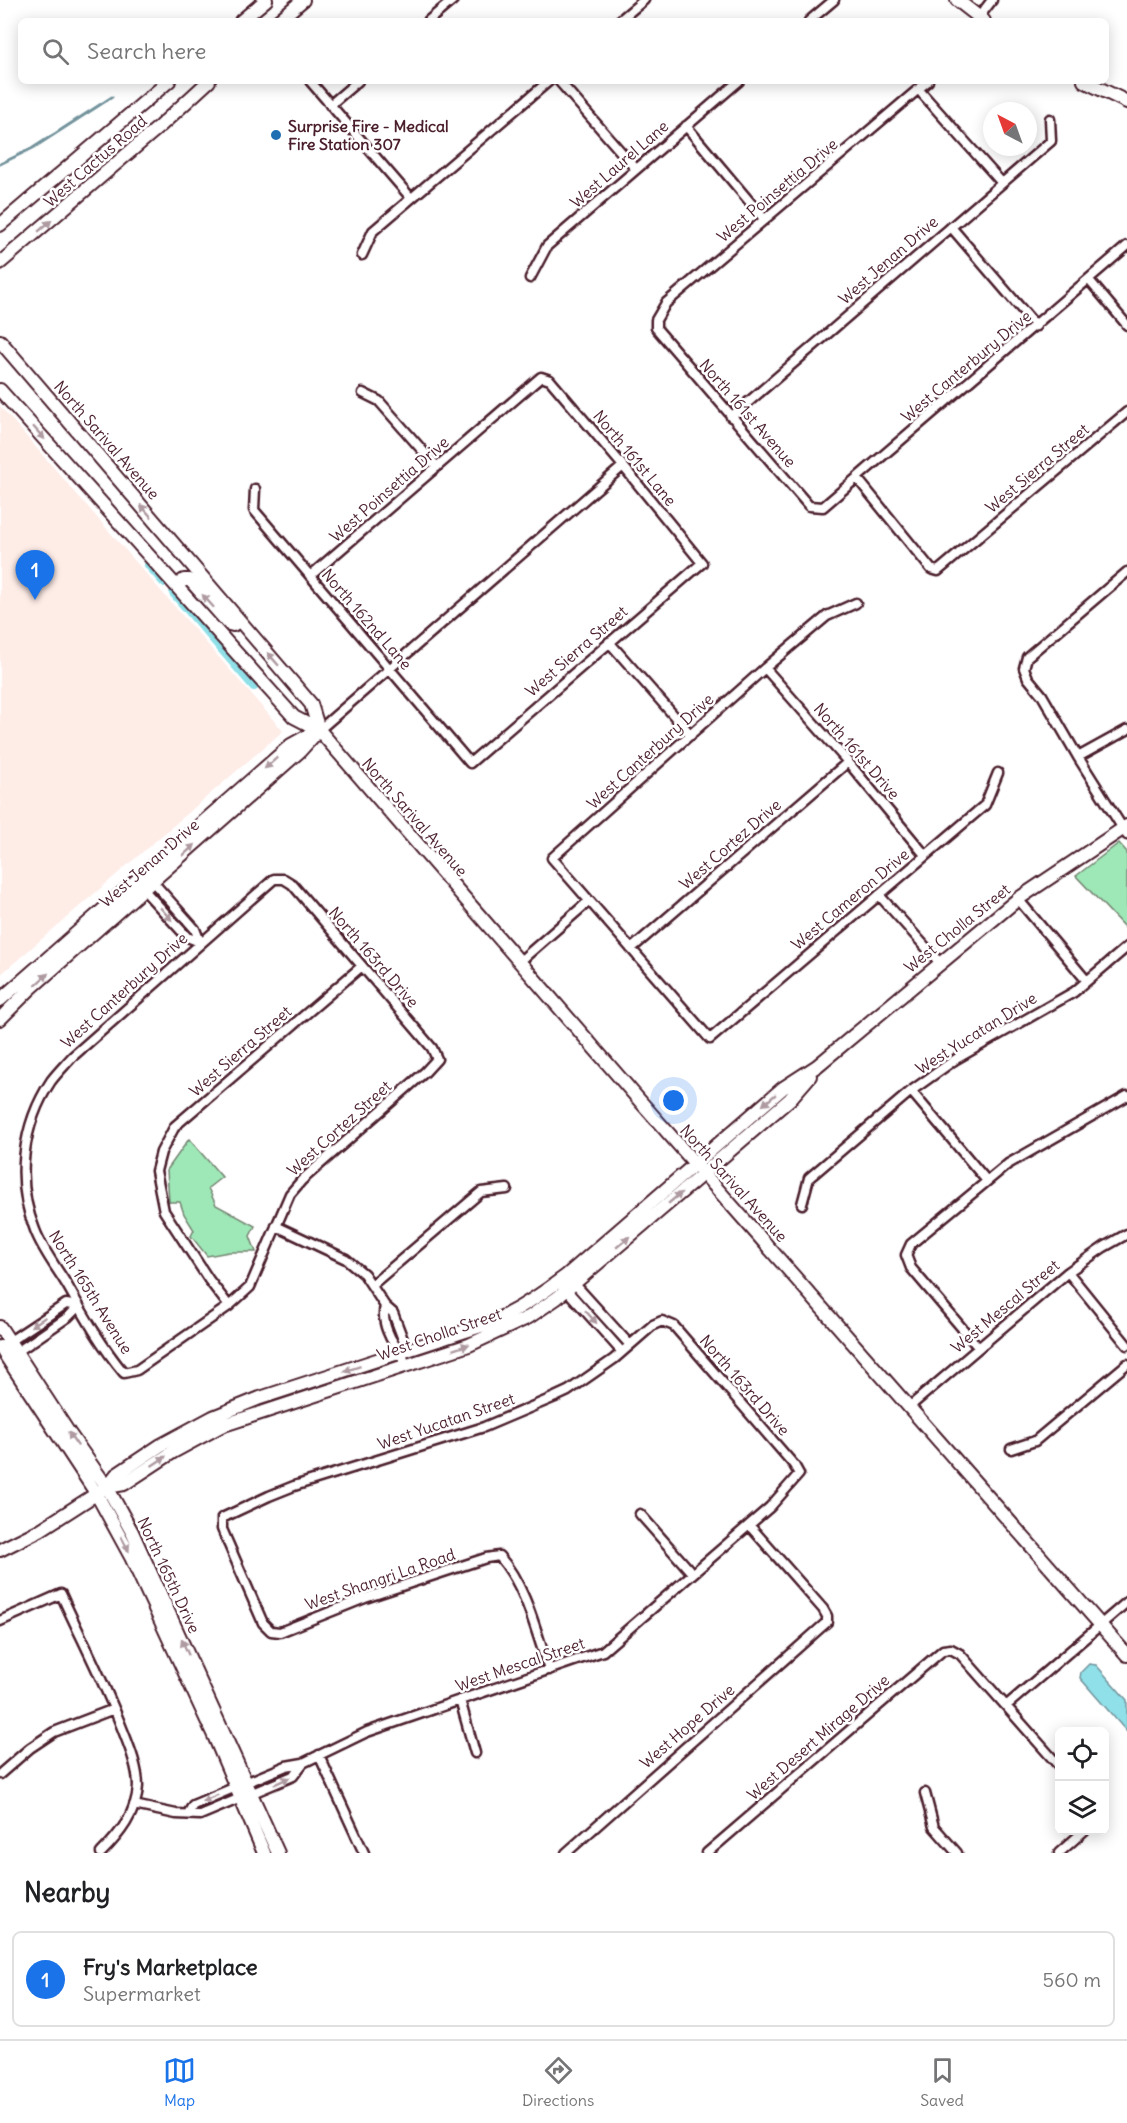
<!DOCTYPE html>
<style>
body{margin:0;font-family:Delius,sans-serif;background:#f6f6f6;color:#202124}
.controls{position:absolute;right:18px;bottom:18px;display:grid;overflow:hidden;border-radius:9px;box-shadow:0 3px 15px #0003}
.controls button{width:54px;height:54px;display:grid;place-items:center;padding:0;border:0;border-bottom:2px solid #e0e0e0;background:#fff;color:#202124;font:30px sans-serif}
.compass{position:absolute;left:983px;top:102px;width:54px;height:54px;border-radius:50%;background:#fff;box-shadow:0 3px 15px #0003;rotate:319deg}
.you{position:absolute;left:674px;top:1101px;width:21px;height:21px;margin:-15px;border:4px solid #fff;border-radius:50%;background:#1a73e8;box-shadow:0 0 0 9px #1a73e833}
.badge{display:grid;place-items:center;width:39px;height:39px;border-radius:50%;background:#1a73e8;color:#fff;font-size:20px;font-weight:700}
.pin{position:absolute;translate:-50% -50px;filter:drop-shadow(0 2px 3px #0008)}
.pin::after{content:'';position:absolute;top:32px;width:21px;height:18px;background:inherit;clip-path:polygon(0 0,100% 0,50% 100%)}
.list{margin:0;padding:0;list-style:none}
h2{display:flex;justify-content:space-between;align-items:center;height:78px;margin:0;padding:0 24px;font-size:26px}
h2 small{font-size:20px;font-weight:400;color:#757577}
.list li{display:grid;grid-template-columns:39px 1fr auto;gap:18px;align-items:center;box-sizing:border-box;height:96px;margin:0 12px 12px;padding:0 12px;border:2px solid #e0e0e0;border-radius:9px}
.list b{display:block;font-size:22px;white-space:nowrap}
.list p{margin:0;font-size:20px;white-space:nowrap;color:#757577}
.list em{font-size:20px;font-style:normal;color:#757577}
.icon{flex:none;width:33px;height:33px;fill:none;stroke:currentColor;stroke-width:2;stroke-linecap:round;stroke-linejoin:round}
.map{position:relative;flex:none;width:1127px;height:1853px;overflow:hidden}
.search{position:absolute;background:#fff;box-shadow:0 3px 15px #0003;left:18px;right:18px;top:18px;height:66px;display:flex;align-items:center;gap:15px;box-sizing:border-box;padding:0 21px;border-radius:9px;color:#757577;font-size:22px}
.sheet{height:186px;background:#fff}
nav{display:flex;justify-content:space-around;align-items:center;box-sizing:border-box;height:84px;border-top:2px solid #e0e0e0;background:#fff;font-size:16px;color:#757577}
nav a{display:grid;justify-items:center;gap:3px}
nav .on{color:#1a73e8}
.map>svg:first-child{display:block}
</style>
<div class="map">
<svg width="1127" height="1853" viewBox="0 0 1127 1853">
<rect width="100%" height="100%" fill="#fff"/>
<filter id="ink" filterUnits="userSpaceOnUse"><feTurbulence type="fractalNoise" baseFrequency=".0167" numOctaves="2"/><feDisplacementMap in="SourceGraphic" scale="12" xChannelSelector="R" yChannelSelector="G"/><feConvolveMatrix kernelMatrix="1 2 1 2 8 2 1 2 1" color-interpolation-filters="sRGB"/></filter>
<g filter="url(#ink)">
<path fill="#feece7" d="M0,406l283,325 -283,244z"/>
<path fill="#9ee8b7" stroke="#748471" stroke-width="1.5" d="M1119,843l8,9v78l-51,-54z
M189,1139l33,38 -14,11 8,17 39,21 -5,10 6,16h-27l-22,4 -16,-20 3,-6 -10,-16 -4,-12h-11l-2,-32z"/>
<path fill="#8fe0e8" stroke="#73939c" stroke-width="1.5" d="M1089,1664l7,1 31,35v32l-47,-54 1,-6z"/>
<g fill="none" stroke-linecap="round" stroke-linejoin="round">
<path stroke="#73939c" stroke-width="3" d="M0,164l33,-16 79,-51"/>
<path stroke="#8fe0e8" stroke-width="10" d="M149,565l15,17
M174,593l80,93"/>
<g stroke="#4a1f2b" stroke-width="13">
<path id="street" d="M428,21l25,-21
M619,21l25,-21
M809,21l25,-21
M976,21l16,-21
M310,81l101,117
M559,81l76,87
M928,81l-262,222 -10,17v8l153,178 14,1 304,-261
M919,90l83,93
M330,105l28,-24
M686,126l79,94
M951,227l85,99
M362,255l11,-24 176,-150
M530,278l17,-32 192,-165
M1089,280l38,45
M363,393l16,8 58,66
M731,417l320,-276 -1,-22
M857,478l74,91 7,2 189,-159
M255,489l-1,21 216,253 232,-200 -79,-97 -73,-86 -9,-3 -231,199
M1127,572l-100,85 -3,11 4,10 14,17 36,62 49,78
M856,603l-29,13 -62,52 -213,190 158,181 275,-234 13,-32
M609,642l82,93
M765,668l83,94 77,93
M319,730l304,-264
M1078,757l49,-27
M274,879h10l8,5 140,164 5,11 -12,13 -123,108 -12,14 -40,93 -21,19 -92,64 -13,3c-22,-26 -40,-58 -57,-88 -11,-18 -25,-36 -32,-55 -20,-49 -13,-105 16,-149 6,-8 14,-16 21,-24z
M150,880l3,2 42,47 5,13
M143,886l1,4 43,47 13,5
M879,895l61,68
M1018,899l68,81
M631,949l217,-187
M519,962l70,-61
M911,1091l76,90
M802,1204l7,-26 102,-87 45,-32 118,-67 53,-45
M276,1226l70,33 18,15 21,32 8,7 11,29 -2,10 3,12
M1068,1272l59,73
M572,1281l58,64
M373,1284l108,-92 26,-3
M563,1286l59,66
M229,1306l-20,-26 -45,-69 -8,-40 5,-19 14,-26 187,-160
M385,1306c-4,15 5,37 17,46
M7,1343l59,-39 13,2
M978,1347l-67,-79 -5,-13 5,-11 97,-80 119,-68
M14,1354l54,-37 11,-11
M908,1408l160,-136 36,-25 23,-13
M1011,1449l24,-8 92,-77
M640,1514l52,59
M0,1621l61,-27c20,44 43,88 61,134 7,18 16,39 16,58 -1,27 -19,49 -37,67
M460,1700l15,53
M1006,1706l121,-104
M319,1755l45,98
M0,1774l30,-26 24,-16 60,-23
M925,1793l9,34 23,26
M134,1805l42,9 24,1 93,-39 10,-13
M188,1814l5,-9 93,-39 17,-3 64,-31 236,-81 167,-144 29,-33 -5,-9 -120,-139 -12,-5 -9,4 -39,34 -46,32 -13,6 -71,30 -190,59 -25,10 -47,22v11l41,94 8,8 9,1 85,-34 121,-40 13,-2c27,30 37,76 50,114
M566,1853l261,-231v-6l-4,-7 -74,-84
M707,1853l236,-203 8,-1 9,5 100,113
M1059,1853l26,-23"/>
</g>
<g stroke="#4a1f2b" stroke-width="16">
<path id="secondary" d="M957,0l27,21
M241,21l25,-21
M278,21l25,-21
M1084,81l43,21
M0,225l169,-144
M0,263l160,-137 49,-45
M0,341l311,363 8,26
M0,390l294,327 25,13 321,371 487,554
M176,586l8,-6h6l39,44 4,1 6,-5
M0,1000l291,-255 20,-11
M0,1019l30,-30 270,-238 19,-21
M0,1327l69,106 38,54 25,45 146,321
M0,1347l96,146 35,64 84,181 49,115
M107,1487l9,-12 45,-30 52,-28 47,-19 227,-74c29,-12 55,-30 80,-49l216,-187 34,-22 201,-167 109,-73
M0,1550l40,-20 67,-43 17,-3 49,-32 48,-26 248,-81 60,-28 28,-19 147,-125 86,-74 20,-23"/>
</g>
<use href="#street" stroke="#fff" stroke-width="8"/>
<use href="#secondary" stroke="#fff" stroke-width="12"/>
</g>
<defs><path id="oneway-solid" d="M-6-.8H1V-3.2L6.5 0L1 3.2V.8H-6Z" transform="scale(1.5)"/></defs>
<g fill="#ae9aa0">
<use href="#oneway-solid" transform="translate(45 226) rotate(-40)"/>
<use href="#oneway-solid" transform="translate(39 433) rotate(48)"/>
<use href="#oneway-solid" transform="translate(146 511) rotate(-131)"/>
<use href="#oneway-solid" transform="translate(208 601) rotate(-132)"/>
<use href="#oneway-solid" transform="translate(273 659) rotate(-131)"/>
<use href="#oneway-solid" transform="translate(271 763) rotate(139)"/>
<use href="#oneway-solid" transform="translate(189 850) rotate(-42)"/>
<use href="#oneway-solid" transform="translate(166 914) rotate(48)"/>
<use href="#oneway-solid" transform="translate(42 979) rotate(-42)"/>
<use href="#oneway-solid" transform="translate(769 1100) rotate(140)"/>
<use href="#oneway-solid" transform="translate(675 1198) rotate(-40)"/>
<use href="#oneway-solid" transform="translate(623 1242) rotate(-40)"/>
<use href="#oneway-solid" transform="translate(591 1317) rotate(48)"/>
<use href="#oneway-solid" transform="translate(38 1322) rotate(147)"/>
<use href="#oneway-solid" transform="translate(461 1347) rotate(-18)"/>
<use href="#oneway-solid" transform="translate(352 1369) rotate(162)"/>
<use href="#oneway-solid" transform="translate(73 1439) rotate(-125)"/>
<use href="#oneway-solid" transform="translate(159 1461) rotate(-34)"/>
<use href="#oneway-solid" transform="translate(125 1544) rotate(62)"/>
<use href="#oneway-solid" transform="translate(185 1647) rotate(-114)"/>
<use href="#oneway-solid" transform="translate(282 1781) rotate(-24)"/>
<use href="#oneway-solid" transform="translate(210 1798) rotate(158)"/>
</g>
</g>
<circle fill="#1f6fb2" stroke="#fff" stroke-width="2" cx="276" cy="135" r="6"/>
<g text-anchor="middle" stroke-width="5" stroke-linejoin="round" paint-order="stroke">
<g font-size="16" font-weight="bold" fill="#4a1f2b" stroke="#fff" text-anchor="start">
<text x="288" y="132">Surprise Fire - Medical<tspan x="288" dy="18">Fire Station 307</tspan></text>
</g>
<g font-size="16" fill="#4a1f2b" stroke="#fff">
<text transform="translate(95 161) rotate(-41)" y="6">West Cactus Road</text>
<text transform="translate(619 164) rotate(-41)" y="6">West Laurel Lane</text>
<text transform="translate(777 190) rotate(-40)" y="6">West Poinsettia Drive</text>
<text transform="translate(888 260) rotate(-41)" y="6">West Jenan Drive</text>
<text transform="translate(966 366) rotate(-40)" y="6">West Canterbury Drive</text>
<text transform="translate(748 413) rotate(49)" y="6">North 161st Avenue</text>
<text transform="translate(107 440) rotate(49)" y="6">North Sarival Avenue</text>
<text transform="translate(635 458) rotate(50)" y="6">North 161st Lane</text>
<text transform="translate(1037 468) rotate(-40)" y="6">West Sierra Street</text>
<text transform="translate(389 489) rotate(-41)" y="6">West Poinsettia Drive</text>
<text transform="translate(367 619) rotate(49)" y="6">North 162nd Lane</text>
<text transform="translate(576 651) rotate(-41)" y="6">West Sierra Street</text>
<text transform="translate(650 751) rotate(-42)" y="6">West Canterbury Drive</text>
<text transform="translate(857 751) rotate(49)" y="6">North 161st Drive</text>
<text transform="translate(415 817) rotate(49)" y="6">North Sarival Avenue</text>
<text transform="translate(730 844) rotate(-41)" y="6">West Cortez Drive</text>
<text transform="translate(149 863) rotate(-41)" y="6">West Jenan Drive</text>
<text transform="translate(850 899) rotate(-40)" y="6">West Cameron Drive</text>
<text transform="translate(957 928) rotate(-39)" y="6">West Cholla Street</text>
<text transform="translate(374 957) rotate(49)" y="6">North 163rd Drive</text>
<text transform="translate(124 990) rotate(-42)" y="6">West Canterbury Drive</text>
<text transform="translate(976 1033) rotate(-32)" y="6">West Yucatan Drive</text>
<text transform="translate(240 1051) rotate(-41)" y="6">West Sierra Street</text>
<text transform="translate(339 1128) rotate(-42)" y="6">West Cortez Street</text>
<text transform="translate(734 1183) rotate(48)" y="6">North Sarival Avenue</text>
<text transform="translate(91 1292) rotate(58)" y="6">North 165th Avenue</text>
<text transform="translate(1005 1306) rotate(-40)" y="6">West Mescal Street</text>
<text transform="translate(439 1334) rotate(-19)" y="6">West Cholla Street</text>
<text transform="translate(745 1385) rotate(49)" y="6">North 163rd Drive</text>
<text transform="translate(446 1421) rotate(-19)" y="6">West Yucatan Street</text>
<text transform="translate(169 1575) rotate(65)" y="6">North 165th Drive</text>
<text transform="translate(380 1579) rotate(-19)" y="6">West Shangri La Road</text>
<text transform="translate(520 1664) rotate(-19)" y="6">West Mescal Street</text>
<text transform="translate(687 1726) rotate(-41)" y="6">West Hope Drive</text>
<text transform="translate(818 1737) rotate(-41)" y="6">West Desert Mirage Drive</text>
</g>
</g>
</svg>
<div class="controls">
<button><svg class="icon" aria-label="locate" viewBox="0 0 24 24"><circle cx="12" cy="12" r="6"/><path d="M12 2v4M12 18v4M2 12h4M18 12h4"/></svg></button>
<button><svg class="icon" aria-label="layers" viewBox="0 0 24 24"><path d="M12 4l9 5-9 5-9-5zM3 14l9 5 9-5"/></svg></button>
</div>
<svg class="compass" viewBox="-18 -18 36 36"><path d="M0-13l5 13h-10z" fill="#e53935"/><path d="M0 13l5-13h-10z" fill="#757577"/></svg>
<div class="you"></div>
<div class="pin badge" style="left:35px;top:600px">1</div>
<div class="search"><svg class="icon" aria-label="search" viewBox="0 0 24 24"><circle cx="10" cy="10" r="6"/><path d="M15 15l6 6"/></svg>Search here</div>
</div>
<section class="sheet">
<h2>Nearby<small></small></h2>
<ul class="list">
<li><span class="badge">1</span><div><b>Fry's Marketplace</b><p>Supermarket</p></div><em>560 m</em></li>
</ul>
</section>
<nav>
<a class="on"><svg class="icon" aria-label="map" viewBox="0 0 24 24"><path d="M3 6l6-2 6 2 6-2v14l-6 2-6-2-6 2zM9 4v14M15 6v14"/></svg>Map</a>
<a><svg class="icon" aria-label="directions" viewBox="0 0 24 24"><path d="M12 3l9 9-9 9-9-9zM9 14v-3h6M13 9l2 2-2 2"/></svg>Directions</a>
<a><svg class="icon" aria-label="saved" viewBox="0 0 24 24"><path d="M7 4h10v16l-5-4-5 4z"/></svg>Saved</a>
</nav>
